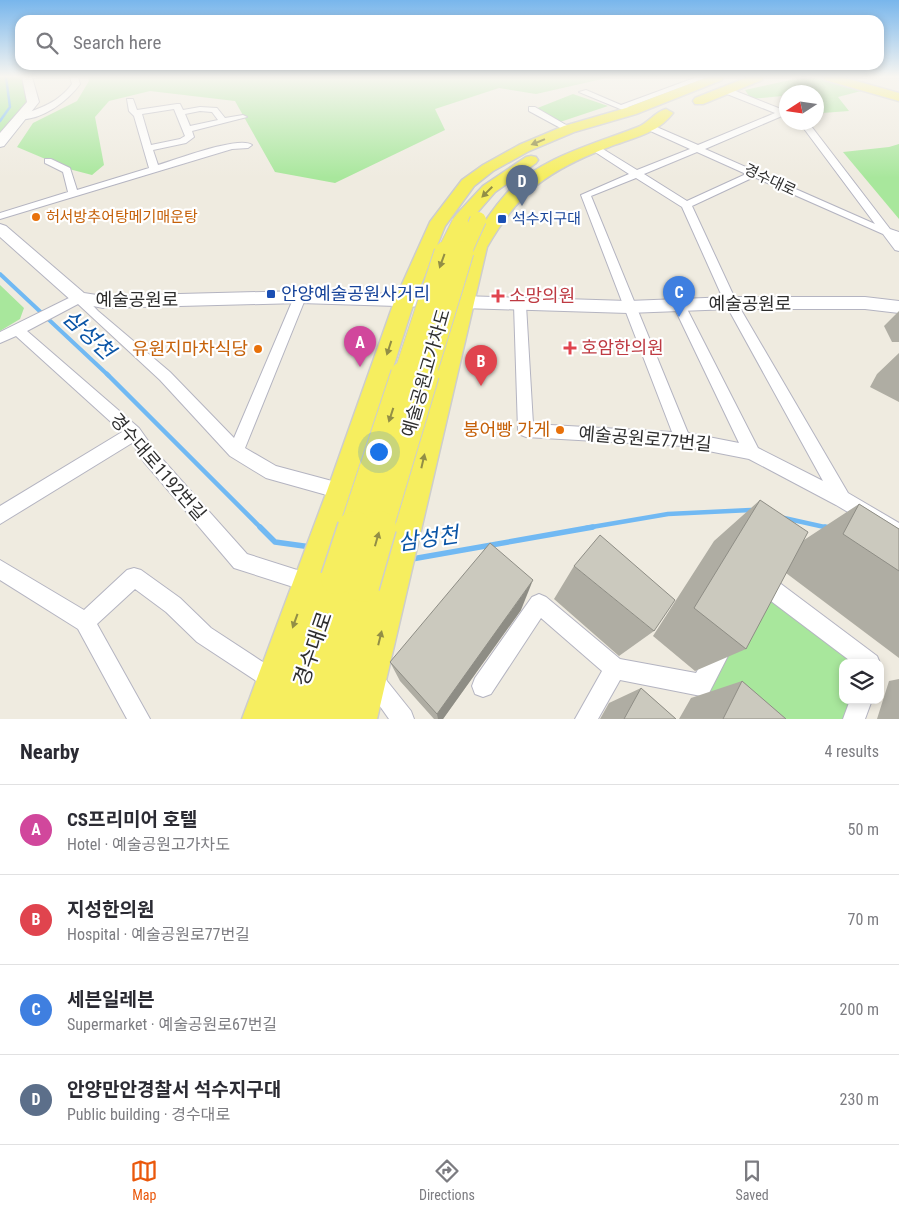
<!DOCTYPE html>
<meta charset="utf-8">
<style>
body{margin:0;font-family:"Roboto Condensed","Noto Sans KR",sans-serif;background:#f7f7f7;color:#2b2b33}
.controls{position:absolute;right:15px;bottom:15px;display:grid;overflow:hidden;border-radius:10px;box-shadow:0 2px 8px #0003}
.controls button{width:45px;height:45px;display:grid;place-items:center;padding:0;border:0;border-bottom:1px solid #e1e1e2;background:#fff;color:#2b2b33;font:25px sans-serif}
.compass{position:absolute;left:779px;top:85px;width:45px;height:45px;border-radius:50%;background:#fff;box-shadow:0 2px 8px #0003;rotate:258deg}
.you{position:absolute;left:378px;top:451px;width:18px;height:18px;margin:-12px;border:4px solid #fff;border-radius:50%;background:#1a73e8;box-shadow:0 0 0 8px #1a73e833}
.badge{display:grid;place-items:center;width:32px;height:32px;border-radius:50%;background:#ea580c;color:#fff;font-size:16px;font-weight:700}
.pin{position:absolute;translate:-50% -41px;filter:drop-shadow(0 1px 2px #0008)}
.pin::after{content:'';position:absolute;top:26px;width:18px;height:15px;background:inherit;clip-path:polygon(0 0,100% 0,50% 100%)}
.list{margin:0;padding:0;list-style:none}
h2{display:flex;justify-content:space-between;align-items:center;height:65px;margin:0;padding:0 20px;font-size:21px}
h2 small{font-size:16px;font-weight:400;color:#7c7c81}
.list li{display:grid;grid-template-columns:32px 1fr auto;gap:15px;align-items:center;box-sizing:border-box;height:90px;padding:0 20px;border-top:1px solid #e1e1e2}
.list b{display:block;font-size:19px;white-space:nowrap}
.list p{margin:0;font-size:16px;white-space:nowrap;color:#7c7c81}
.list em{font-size:16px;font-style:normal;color:#7c7c81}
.icon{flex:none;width:28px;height:28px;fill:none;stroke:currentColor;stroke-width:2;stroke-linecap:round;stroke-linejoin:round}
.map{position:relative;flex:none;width:899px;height:719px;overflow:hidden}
.search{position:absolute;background:#fff;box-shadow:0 2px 8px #0003;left:15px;right:15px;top:15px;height:55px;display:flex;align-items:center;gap:12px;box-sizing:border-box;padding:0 18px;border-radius:15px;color:#7c7c81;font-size:19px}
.sheet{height:425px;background:#fff}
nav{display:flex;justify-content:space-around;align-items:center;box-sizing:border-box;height:70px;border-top:1px solid #e1e1e2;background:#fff;font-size:14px;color:#7c7c81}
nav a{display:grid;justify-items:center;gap:2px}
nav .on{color:#ea580c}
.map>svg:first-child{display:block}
</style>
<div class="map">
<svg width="899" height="719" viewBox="0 0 899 719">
<rect width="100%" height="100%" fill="#efebe0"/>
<path fill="#a8e79c" d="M0,77h24l3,34 -27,30z
M88,77h523l-75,17 -37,-6 -64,21 10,21 -110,53 -60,-11 -40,-71 -85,-10 -41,10 -14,16 9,48 -12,10 -23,-6 -52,-22 16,-24 44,-22 12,-20z
M817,78l44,13 -23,6 11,14 -27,2 -5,-3 -1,-18h-30l-3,1 -1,3 -31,3 -6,-9 45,-10z
M573,94l35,12 -48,16 -25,-13z
M899,144v75l-56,-67 46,-5z
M0,285l24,23 -4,11 -20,12z
M760,580l110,83h-27v37h18l-7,19h-115l-38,-34z"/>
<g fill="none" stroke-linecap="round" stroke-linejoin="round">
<path stroke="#71b9f3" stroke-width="2.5" d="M0,121l10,-14 -4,-30"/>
<path stroke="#71b9f3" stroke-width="4" d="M0,274l109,102"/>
<path stroke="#71b9f3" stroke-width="4.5" d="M107,374l154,154
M784,518l45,10
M586,528l82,-14 83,-4"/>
<path stroke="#71b9f3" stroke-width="5.5" d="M260,527l15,15 36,5
M825,527l4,1
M412,559l181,-32"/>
<g stroke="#b4b4c1" stroke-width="2">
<path id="street" d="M70,77h8l2,7c-12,17 -39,37 -61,35v-4c21,-6 40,-13 53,-31z
M697,77h11l-80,30 6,4 -4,2 -51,-21 7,-2 35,15z
M722,88h6l58,23v6l-4,-1 -77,33 170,75 -76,-102h9l82,107 9,3v19l-4,-1 -12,-16 -129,-57 -62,29 45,97 111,190 51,30v19l-63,-37 -87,-46 -66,-13 -157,-9 -5,-2 -3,-5 -4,-125 6,-4 6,4 7,119 139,8 -91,-237 48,-21 -37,-24v-4h6l39,24 53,-21 -44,-20v-4h6l46,20 77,-32 -53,-21zM697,152l49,22 -59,27 -43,-27zM636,178l46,29 43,96 98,178 -65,-33 -73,-143 -6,-4 -6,4 66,138 -51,-10 -97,-237z
M127,99h6l4,11 40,-6h3l3,6 17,-3 17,1 8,10 18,-3 4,2 -55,14 2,6 -8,6 -33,7 5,15c17,-5 82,-30 94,-20l-4,3 -16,1 -232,70v-6l68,-21 -5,-20 -18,-9v-4h6l19,9 7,22 72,-22 -15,-52 -5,-5zM174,109l11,27 -5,3 -29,6 -9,-31zM200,111l12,1 6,8 -28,6 -5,-12z
M529,107h6l38,22 -7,2 -37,-20z
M300,293l6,4 -61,151 31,18 71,19 2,6 -2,6 -6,2 -75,-21 -36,-22 -70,-76 -82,-76 -51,27 112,97 17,24 91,102 69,22 2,7 -2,7 -7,2 -75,-24 -90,-106 -12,-19 -132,81v-18l122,-74 -106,-96 -16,7v-11l75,-37h8l15,16 72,61 64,66 60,-141z
M0,560l84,50 43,-40 7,-2 7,2 39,28 31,30 70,46 4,7 -4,7 -7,4 -7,-4 -70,-46 -31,-30 -31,-23 -38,35 53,95h-23l-49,-90 -78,-49z
M762,573l7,2 108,81 3,7h-27l-98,-74 -2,-7 2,-7z
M539,594l7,3 74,62 76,14 20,-34 7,-3 7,3 3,7 -24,47 -8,3 -81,-16 -22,39h-23l27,-48 -61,-53 -50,76 -8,3 -8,-3 -3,-8 3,-8 57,-81z
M372,667l7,4 32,40 3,8h-25l-24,-34 -4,-7 4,-7z
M850,700h22l-7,19h-22z"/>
</g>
<g stroke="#b4b4c1" stroke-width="2">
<path id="secondary" d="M22,77h10l7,25 -35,44 -4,1v-14l27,-31z
M0,224l6,2 78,67 19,3 197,-5 328,10 103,-4h134l34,4v12l-34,-4h-134l-103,4 -328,-10 -197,5 -30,-6 -73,-65z"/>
</g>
<g stroke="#cdcdcd" stroke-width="3">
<path id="primary" d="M708,77h16l-2,3 -86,34 -62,18 -45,19 -36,20 -19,15 -29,40 -31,76 -84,264 7,-3 11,4 4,9 11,-6 11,5 4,9 91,-337c11,-19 23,-37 37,-53 35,-37 86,-49 132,-67 10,-4 17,-15 28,-18l7,4c-16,21 -41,25 -64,34 -60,23 -90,44 -122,100l-110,472h-135l85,-228 67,-189 36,-80 32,-42 21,-15 36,-20 45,-19 62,-18z
M748,77h16l-2,3 -59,24h-8l-2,-3 2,-3z
M823,77h19l57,16v8l-74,-21z
M531,156l5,1 2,3 -2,3 -41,29 -26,30 -6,1 -6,-1 -3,-4 3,-4 26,-28 43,-29z"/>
</g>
<use href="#street" fill="#fff" fill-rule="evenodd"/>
<use href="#secondary" fill="#fff" fill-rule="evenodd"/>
<use href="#primary" fill="#f6ee5f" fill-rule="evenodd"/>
<g stroke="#cdcdcd" stroke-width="18" stroke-linecap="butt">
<path id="primary-bridge-far3" d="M445,253l15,-30
M463,253l15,-33"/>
</g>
<g stroke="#cdcdcd" stroke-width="23" stroke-linecap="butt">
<path id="primary-bridge-far2" d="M404,376l41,-124
M425,376l38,-124"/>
</g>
<g stroke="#cdcdcd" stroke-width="28" stroke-linecap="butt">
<path id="primary-bridge-far1" d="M353,528l51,-154
M380,528l46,-154"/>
</g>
<g stroke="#cdcdcd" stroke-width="35" stroke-linecap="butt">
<path id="primary-bridge" d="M337,578l17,-51
M363,586l17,-59"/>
</g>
<use href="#primary-bridge-far3" stroke="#f6ee5f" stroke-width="16"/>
<use href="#primary-bridge-far2" stroke="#f6ee5f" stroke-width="21"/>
<use href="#primary-bridge-far1" stroke="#f6ee5f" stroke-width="26"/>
<use href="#primary-bridge" stroke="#f6ee5f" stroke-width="32"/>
</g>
<path fill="#afada3" d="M899,311v31h-7l-8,-16z
M899,353v49l-29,-15 7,-13z
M760,500l44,40 55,-36 40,25v129l-113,-85 -40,76 -51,22 -42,-35 61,-95z
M574,566l80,65 -35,25 -65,-57z
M521,610l-78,109h-9l-34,-38 -10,-19z
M899,679v40h-22l12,-38z
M742,681l44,38h-107l12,-21z
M641,688l35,31h-76l9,-16z"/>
<path fill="#8e8d85" d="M533,580l-12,30 -78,109h-5l-1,-5z"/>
<path fill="#cbc9be" stroke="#8e8d85" d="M760,500l48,32 -62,117 -52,-41z
M859,504l40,25v42l-56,-37z
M600,535l75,65 -21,31 -80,-65z
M490,543l43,37 -96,134 -47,-52z
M742,681l44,38h-63z
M641,688l35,31h-52z"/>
<defs><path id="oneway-solid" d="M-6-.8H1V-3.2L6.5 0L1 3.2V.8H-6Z" transform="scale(1.25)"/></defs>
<g fill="#928e46">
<use href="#oneway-solid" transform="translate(538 142) rotate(158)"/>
<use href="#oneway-solid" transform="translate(487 192) rotate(135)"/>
<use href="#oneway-solid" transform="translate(442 261) rotate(110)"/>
<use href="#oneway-solid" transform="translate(389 348) rotate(108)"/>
<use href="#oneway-solid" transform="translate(391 415) rotate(108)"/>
<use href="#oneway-solid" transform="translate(423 461) rotate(-77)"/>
<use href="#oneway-solid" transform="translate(377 539) rotate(-74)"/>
<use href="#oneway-solid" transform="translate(295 621) rotate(110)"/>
<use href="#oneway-solid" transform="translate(380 638) rotate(-76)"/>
</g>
<linearGradient id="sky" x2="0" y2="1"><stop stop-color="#78b6ec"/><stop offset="0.43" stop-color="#f8f6f1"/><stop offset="1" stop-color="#f8f6f1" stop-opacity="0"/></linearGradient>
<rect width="899" height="178" fill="url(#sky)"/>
<g fill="#e8710a" stroke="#fff" stroke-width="2">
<circle cx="36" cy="217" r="5"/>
<circle cx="258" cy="349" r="5"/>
<circle cx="560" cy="430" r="5"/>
</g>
<g fill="#1a4fb4" stroke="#fff" stroke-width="2">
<rect x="497" y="214" width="10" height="10" rx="2.5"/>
<rect x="266" y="289" width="10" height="10" rx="2.5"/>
</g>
<g fill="#e0444e" stroke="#fff" stroke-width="2">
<path d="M495.5 288.5h5v5h5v5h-5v5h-5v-5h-5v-5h5z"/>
<path d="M567.5 340.5h5v5h5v5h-5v5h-5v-5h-5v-5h5z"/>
</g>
<g text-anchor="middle" stroke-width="4.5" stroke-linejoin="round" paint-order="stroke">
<g font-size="15" fill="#2e2e2e" stroke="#fff">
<text transform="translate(770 180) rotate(25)" y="5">경수대로</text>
</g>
<g font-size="15" fill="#c56008" stroke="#fff" text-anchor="start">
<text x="46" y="222">허서방추어탕메기매운탕</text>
</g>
<g font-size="15" fill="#164399" stroke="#fff" text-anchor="start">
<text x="512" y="224">석수지구대</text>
</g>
<g font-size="18" fill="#164399" stroke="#fff" text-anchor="start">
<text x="281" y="300">안양예술공원사거리</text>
</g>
<g font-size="18" fill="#be3a42" stroke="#fff" text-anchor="start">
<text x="509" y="302">소망의원</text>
<text x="581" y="354">호암한의원</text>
</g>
<g font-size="18" fill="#2e2e2e" stroke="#fff">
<text x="137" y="306">예술공원로</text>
<text x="750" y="310">예술공원로</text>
<text transform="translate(426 373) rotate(-74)" y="6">예술공원고가차도</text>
<text transform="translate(645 439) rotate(5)" y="6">예술공원로77번길</text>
<text transform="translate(158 467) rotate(49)" y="6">경수대로1192번길</text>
</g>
<g font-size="18" fill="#c56008" stroke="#fff" text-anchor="end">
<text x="248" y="355">유원지마차식당</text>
<text x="550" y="436">붕어빵 가게</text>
</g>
<g font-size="21" fill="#2e2e2e" stroke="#fff">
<text transform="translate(313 649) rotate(-71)" y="7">경수대로</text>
</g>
<g font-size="22" font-style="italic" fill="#0954a6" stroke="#fff">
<text transform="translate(89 334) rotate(43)" y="8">삼성천</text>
<text transform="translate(428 538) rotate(-8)" y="8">삼성천</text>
</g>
</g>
</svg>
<div class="controls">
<button><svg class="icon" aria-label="layers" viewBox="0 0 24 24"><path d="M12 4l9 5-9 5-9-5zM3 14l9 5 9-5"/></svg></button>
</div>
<svg class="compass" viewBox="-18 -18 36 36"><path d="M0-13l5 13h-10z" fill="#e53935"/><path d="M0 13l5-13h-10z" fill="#7c7c81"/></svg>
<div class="you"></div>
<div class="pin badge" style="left:360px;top:367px;background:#d1479c">A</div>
<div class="pin badge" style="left:481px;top:386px;background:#e0444e">B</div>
<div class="pin badge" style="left:679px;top:317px;background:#3f7fe0">C</div>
<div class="pin badge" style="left:522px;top:206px;background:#5c6f8a">D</div>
<div class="search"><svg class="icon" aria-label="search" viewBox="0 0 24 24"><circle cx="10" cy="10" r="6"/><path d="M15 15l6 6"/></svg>Search here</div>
</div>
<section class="sheet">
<h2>Nearby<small>4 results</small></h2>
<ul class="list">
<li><span class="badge" style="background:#d1479c">A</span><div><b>CS프리미어 호텔</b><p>Hotel · 예술공원고가차도</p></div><em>50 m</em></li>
<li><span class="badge" style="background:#e0444e">B</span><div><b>지성한의원</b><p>Hospital · 예술공원로77번길</p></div><em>70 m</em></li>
<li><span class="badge" style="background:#3f7fe0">C</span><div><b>세븐일레븐</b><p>Supermarket · 예술공원로67번길</p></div><em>200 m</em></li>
<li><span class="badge" style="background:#5c6f8a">D</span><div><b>안양만안경찰서 석수지구대</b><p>Public building · 경수대로</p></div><em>230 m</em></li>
</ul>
</section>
<nav>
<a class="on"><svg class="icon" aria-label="map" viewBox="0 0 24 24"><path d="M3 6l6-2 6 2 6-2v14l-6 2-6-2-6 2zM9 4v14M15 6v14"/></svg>Map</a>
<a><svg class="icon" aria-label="directions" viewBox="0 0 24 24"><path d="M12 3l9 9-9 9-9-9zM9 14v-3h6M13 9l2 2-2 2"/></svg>Directions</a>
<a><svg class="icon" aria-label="saved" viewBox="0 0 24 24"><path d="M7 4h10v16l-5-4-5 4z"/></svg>Saved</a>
</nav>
